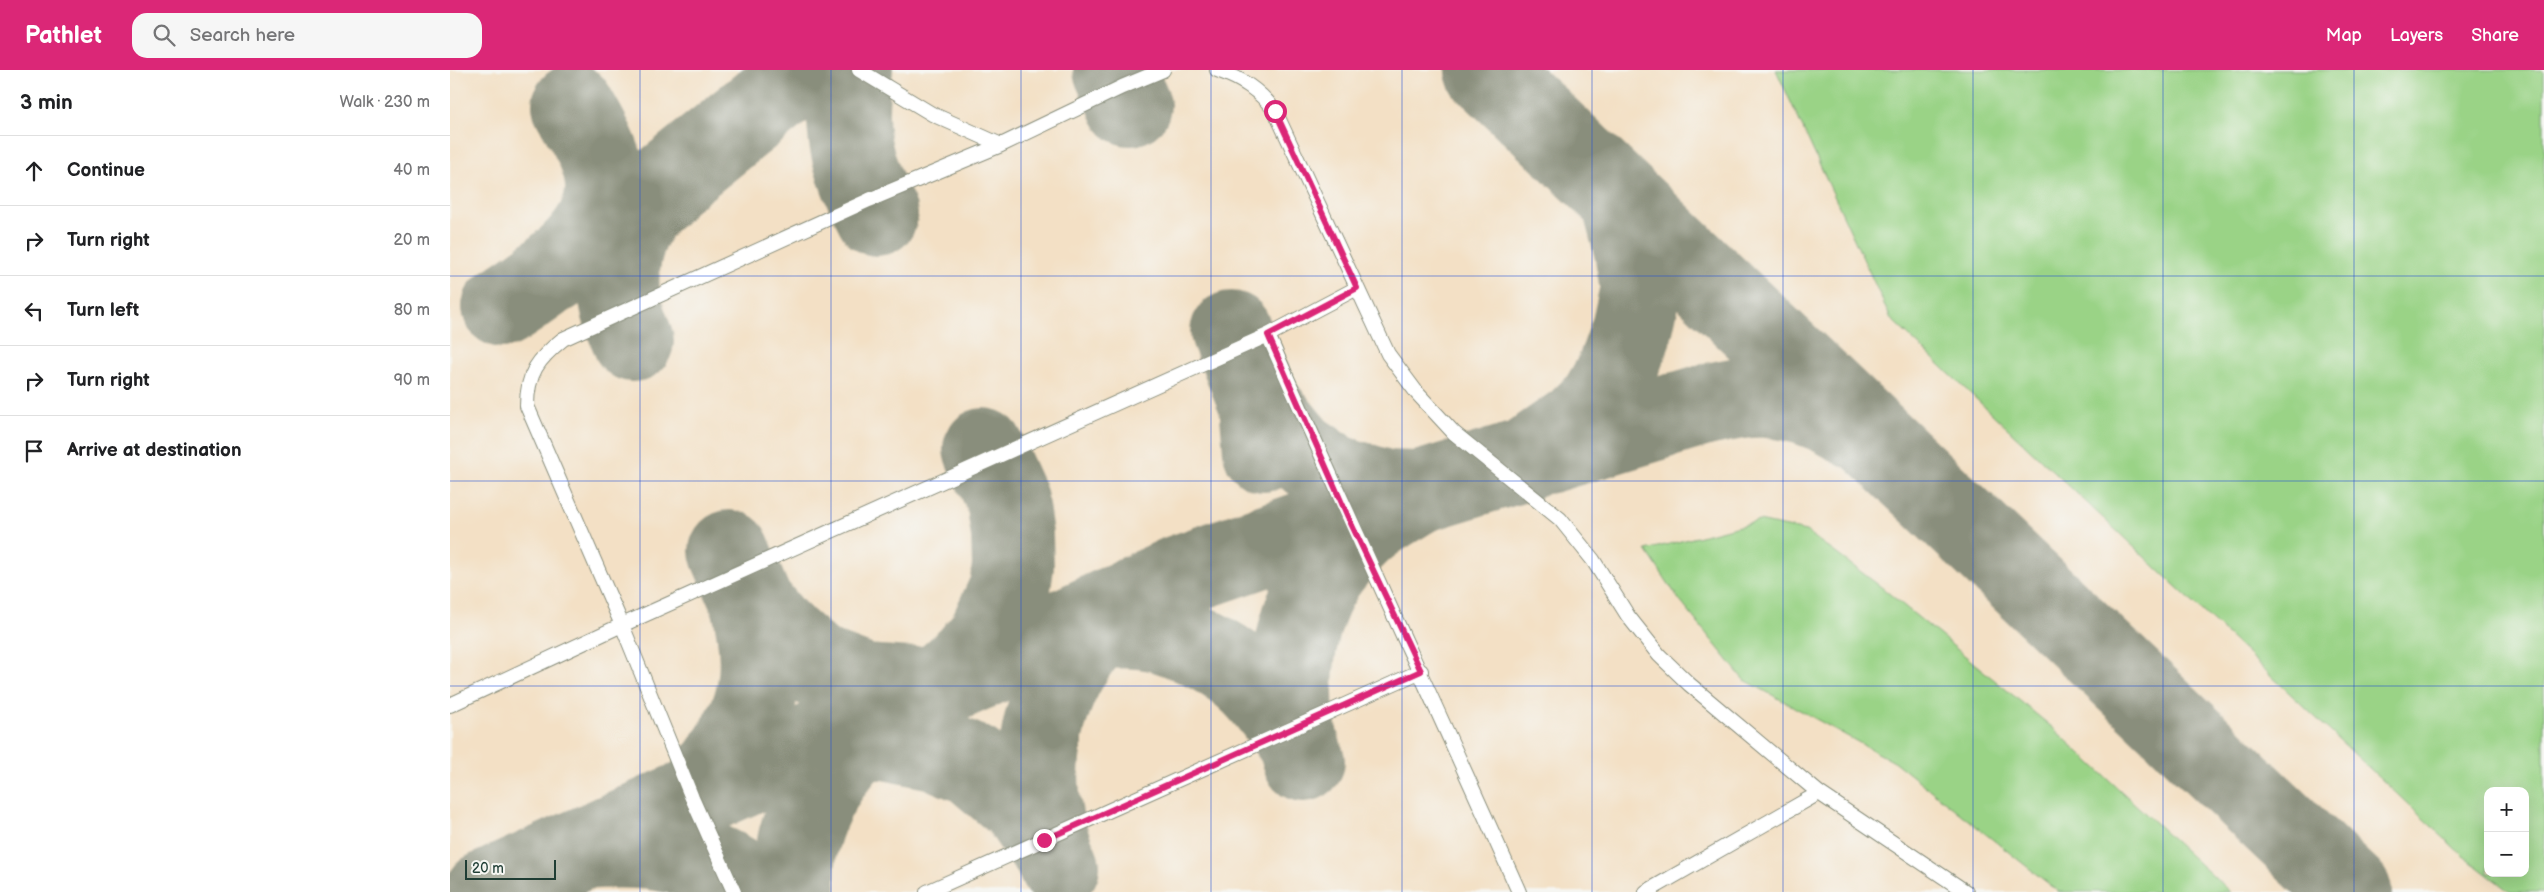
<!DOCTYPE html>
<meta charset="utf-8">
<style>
body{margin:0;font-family:"Balsamiq Sans",sans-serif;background:#f6f6f6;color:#202124}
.controls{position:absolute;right:15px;bottom:15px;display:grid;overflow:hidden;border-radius:10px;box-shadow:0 5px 20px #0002}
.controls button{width:45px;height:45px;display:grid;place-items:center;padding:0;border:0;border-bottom:1px solid #e0e0e0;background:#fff;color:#202124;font:25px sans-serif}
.scale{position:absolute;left:15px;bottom:12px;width:91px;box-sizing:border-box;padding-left:5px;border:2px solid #1f3d34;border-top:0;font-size:14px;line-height:18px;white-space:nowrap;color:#1f3d34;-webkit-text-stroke:4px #f6f6f2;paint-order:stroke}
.stop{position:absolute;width:15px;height:15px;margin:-11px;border:4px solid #db2777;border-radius:50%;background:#fff}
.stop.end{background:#db2777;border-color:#fff;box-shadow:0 1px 5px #0008}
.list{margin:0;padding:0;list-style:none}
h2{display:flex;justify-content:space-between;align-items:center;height:65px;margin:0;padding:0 20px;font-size:21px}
h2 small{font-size:16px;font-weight:400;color:#757577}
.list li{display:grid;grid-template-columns:32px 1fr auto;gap:15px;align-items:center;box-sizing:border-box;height:70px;padding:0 20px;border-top:1px solid #e0e0e0}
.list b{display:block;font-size:19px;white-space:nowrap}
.list em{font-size:16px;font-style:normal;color:#757577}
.icon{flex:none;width:28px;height:28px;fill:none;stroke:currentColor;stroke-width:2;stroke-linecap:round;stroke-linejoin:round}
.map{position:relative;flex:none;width:2094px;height:822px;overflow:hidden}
header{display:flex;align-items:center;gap:30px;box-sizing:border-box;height:70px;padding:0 25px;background:#db2777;color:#fff}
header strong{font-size:24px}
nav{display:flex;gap:28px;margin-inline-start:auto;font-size:18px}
.search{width:350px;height:45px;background:#f6f6f6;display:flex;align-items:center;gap:12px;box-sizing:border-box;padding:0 18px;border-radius:15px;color:#757577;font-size:19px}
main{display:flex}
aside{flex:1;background:#fff}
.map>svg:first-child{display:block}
</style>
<header>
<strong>Pathlet</strong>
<div class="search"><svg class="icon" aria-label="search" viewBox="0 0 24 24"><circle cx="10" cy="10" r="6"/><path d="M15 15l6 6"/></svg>Search here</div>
<nav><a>Map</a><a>Layers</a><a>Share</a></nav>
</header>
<main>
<aside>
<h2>3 min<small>Walk · 230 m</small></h2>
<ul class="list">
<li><svg class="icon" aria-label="ahead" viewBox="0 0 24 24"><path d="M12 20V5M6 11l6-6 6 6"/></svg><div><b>Continue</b></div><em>40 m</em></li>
<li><svg class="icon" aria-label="right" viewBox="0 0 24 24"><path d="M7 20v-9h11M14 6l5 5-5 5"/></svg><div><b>Turn right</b></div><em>20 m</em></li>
<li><svg class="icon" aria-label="left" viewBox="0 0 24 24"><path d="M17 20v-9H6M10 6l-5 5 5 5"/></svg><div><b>Turn left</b></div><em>80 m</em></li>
<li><svg class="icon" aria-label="right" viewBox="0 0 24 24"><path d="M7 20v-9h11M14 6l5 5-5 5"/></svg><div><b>Turn right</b></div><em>90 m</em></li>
<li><svg class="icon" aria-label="arrive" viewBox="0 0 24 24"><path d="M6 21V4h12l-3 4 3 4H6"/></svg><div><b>Arrive at destination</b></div></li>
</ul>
</aside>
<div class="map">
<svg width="2094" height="822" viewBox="0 0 2094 822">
<rect width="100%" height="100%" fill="#f6f6f2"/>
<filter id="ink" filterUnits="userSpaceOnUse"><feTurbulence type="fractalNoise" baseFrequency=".02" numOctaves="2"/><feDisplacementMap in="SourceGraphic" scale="10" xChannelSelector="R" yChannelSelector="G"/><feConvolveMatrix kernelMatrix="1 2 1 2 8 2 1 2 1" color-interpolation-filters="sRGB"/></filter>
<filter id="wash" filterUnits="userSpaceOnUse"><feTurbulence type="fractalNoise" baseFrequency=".0096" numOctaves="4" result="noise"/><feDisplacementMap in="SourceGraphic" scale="20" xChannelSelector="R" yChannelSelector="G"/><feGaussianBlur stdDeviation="1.12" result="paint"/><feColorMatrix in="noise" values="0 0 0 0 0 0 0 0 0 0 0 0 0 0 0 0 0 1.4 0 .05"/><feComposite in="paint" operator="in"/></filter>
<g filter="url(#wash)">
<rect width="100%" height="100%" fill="#f3e0c5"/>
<path fill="#9ad386" stroke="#5c885d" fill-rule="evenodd" d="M1326,0h766l2,2v820h-34l-48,-37 -571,-536zM2038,721h37v82h-37z
M1309,451l47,10 74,55 173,142 177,164h-171l-163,-129 -153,-84 -63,-78 -34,-51z"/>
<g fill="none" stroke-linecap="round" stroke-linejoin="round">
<path stroke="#898e7c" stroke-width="82" d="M402,0c-10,58 -2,93 25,145
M664,0l16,35
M1036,0l865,822
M104,203l252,-203
M53,237c39,-26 101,-65 103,-117 1,-30 -19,-60 -33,-85
M781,262l29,72 4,47
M183,271c-4,-12 -10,-24 -12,-37 -7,-32 1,-70 21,-97 4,-6 12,-10 17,-15
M810,334l39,47 36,24 51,16 34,1c-21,13 -46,25 -63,43 -12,12 -26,27 -35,41 -32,51 -39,130 -18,185
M1096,383l159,-48c20,-4 42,-10 62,-8 30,2 63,14 88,31
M280,481l22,52 22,27 42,37 48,18 45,3 31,-3 30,-27 18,-22 22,-48 3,-22 -1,-31 -5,-35 -23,-51
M616,563c30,-5 66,-9 96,-1 30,9 71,31 92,53 17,17 29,36 42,55
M376,675l32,-7 28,1 49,10 38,16 46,39 32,46
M250,724c53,-70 72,-101 52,-191
M133,779c59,-5 127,0 173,43
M609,796c-34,-68 -25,-153 18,-215 12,-16 30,-30 45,-42
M36,822l559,-253 133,-63 242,-84 105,-32 53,-37 22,-22 16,-28 16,-44 9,-41 -6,-38 -13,-49
M345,822c-7,-69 34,-130 85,-172"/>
</g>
</g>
<g filter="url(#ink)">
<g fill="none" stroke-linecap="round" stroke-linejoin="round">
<g stroke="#898e7c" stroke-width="16">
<path id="service" d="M409,0l73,44 69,31 121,-58 41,-17
M767,0c25,9 42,20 58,41l113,243 29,39 37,40 106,86 33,41 35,56 31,39 30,29 130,109 147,99
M818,265c82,187 168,371 251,557
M0,635l172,-80 646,-290 89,-47
M284,822l-42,-94 -70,-173 -95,-219c0,-33 11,-47 36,-67l306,-139 132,-55
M477,822l494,-221
M1196,822l173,-99"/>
</g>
<use href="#service" stroke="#fff" stroke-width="14"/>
</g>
</g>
<g fill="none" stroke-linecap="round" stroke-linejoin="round" filter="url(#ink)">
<path stroke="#db2777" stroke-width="6" d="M594,770l377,-169 -73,-154 -80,-182 89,-47 -82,-177"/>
</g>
<path fill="none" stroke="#1d4ed8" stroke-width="1" stroke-opacity="0.55" d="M190,0v822M381,0v822M571,0v822M761,0v822M952,0v822M1142,0v822M1333,0v822M1523,0v822M1713,0v822M1904,0v822M0,206h2094M0,411h2094M0,616h2094"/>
</svg>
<div class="controls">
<button>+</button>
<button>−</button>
</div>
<div class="scale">20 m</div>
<div class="stop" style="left:825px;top:41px"></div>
<div class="stop end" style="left:594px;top:770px"></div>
</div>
</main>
